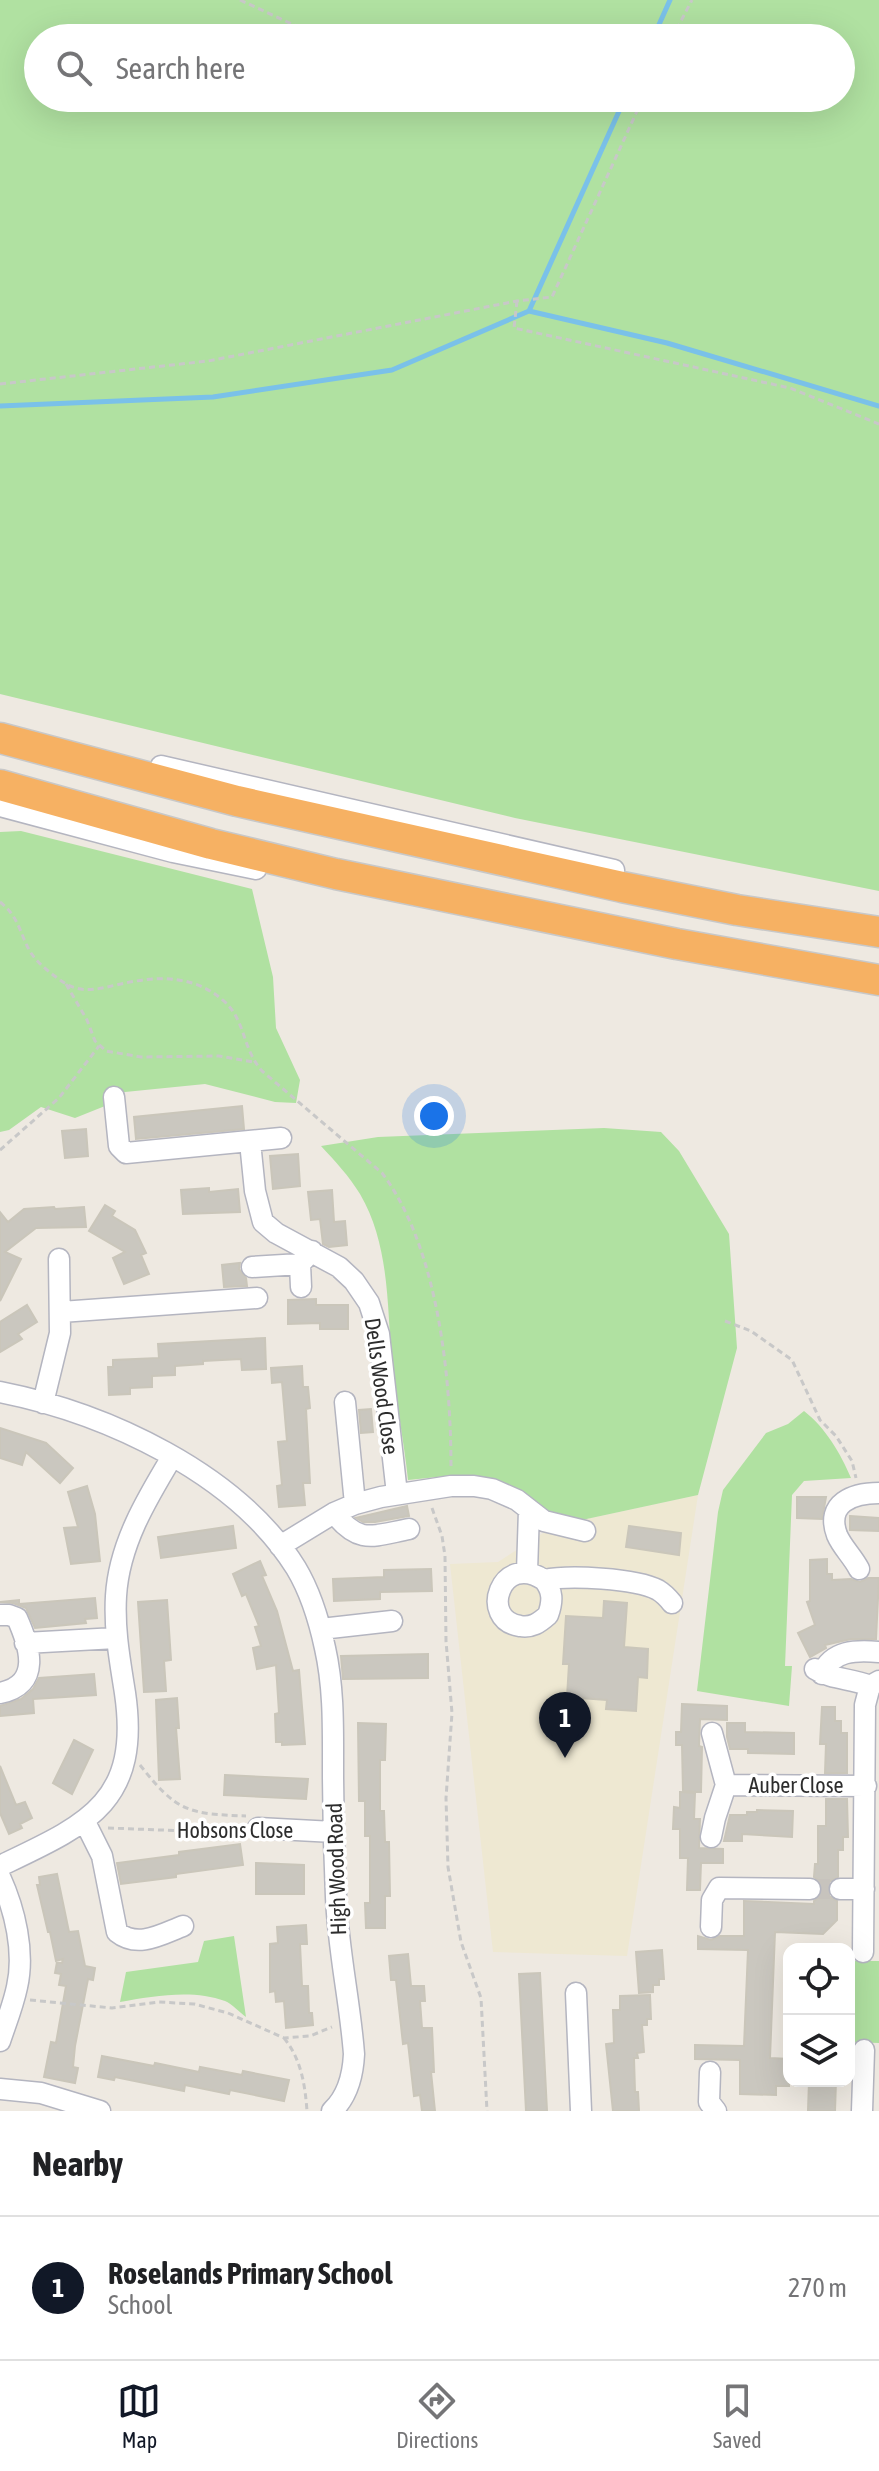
<!DOCTYPE html>
<style>
body{margin:0;font-family:"Asap Condensed",sans-serif;background:#f6f6f6;color:#202124}
.controls{position:absolute;right:24px;bottom:24px;display:grid;overflow:hidden;border-radius:16px;box-shadow:0 8px 32px #0002}
.controls button{width:72px;height:72px;display:grid;place-items:center;padding:0;border:0;border-bottom:2px solid #e0e0e0;background:#fff;color:#202124;font:40px sans-serif}
.you{position:absolute;left:434px;top:1116px;width:28px;height:28px;margin:-20px;border:6px solid #fff;border-radius:50%;background:#1a73e8;box-shadow:0 0 0 12px #1a73e833}
.badge{display:grid;place-items:center;width:52px;height:52px;border-radius:50%;background:#111827;color:#fff;font-size:26px;font-weight:700}
.pin{position:absolute;translate:-50% -66px;filter:drop-shadow(0 2px 4px #0008)}
.pin::after{content:'';position:absolute;top:42px;width:28px;height:24px;background:inherit;clip-path:polygon(0 0,100% 0,50% 100%)}
.list{margin:0;padding:0;list-style:none}
h2{display:flex;justify-content:space-between;align-items:center;height:104px;margin:0;padding:0 32px;font-size:34px}
h2 small{font-size:26px;font-weight:400;color:#757577}
.list li{display:grid;grid-template-columns:52px 1fr auto;gap:24px;align-items:center;box-sizing:border-box;height:144px;padding:0 32px;border-top:2px solid #e0e0e0}
.list b{display:block;font-size:30px;white-space:nowrap}
.list p{margin:0;font-size:26px;white-space:nowrap;color:#757577}
.list em{font-size:26px;font-style:normal;color:#757577}
.icon{flex:none;width:44px;height:44px;fill:none;stroke:currentColor;stroke-width:2;stroke-linecap:round;stroke-linejoin:round}
.map{position:relative;flex:none;width:879px;height:2111px;overflow:hidden}
.search{position:absolute;background:#fff;box-shadow:0 8px 32px #0002;left:24px;right:24px;top:24px;height:88px;display:flex;align-items:center;gap:20px;box-sizing:border-box;padding:0 28px;border-radius:44px;color:#757577;font-size:30px}
.sheet{height:248px;background:#fff}
nav{display:flex;justify-content:space-around;align-items:center;box-sizing:border-box;height:112px;border-top:2px solid #e0e0e0;background:#fff;font-size:22px;color:#757577}
nav a{display:grid;justify-items:center;gap:4px}
nav .on{color:#111827}
.map>svg:first-child{display:block}
</style>
<div class="map">
<svg width="879" height="2111" viewBox="0 0 879 2111">
<rect width="100%" height="100%" fill="#eee9e1"/>
<path fill="#eee8d2" d="M698,1495l-71,461 -134,-4 -43,-388 48,-2 56,-36z"/>
<path fill="#b0e1a1" fill-rule="evenodd" d="M0,0h879v891l-364,-73 -515,-124zM38,38h803v60h-803z
M21,831l231,58 21,88 3,51 24,52 -4,23 -21,-1 -70,-18 -100,10v12l-30,12 -34,-11 -32,23 -9,2v-300z
M604,1128l57,4 18,19 50,83 8,114 -39,147 -144,31c-42,-59 -81,-53 -146,-46 -4,-39 -12,-77 -16,-116 -5,-57 -2,-119 -32,-170 -11,-18 -25,-33 -39,-48l57,-9z
M804,1411c21,16 37,43 47,67l-47,3 -12,14 -7,171h7l-3,40 -92,-15 21,-179 5,-22 43,-57 22,-9z
M234,1936l12,81c-7,-5 -14,-13 -21,-16 -32,-12 -72,-5 -105,1l6,-30 72,-10 6,-21z
M849,1961h30v82l-30,-1z"/>
<g fill="none" stroke-linecap="round" stroke-linejoin="round">
<path stroke="#7ac1e9" stroke-width="5" d="M653,38l17,-38
M529,311l96,-213
M0,406l213,-9 179,-27 137,-59 138,32 212,63"/>
</g>
<path fill="#cac7bf" stroke="#cac6ba" stroke-width="2" d="M242,1106l2,23 -108,10 -2,-22z
M86,1129l2,27 -23,2 -3,-27z
M298,1154l2,32 -27,3 -3,-33z
M209,1188v4l29,-3 2,23 -57,2 -2,-24z
M332,1190l2,32 11,-1 2,24 -18,2 -6,-3 -3,-25 -9,1 -3,-28z
M105,1205l10,6 -3,5 23,14 11,23 -5,2 8,19 -25,10 -11,-26 12,-6 -36,-21z
M54,1207l1,2 29,-2 2,20 -50,1 -31,24 16,7 -21,42v-89l8,10 16,-13z
M240,1263l-1,6 7,9 1,8 -23,1 -2,-22z
M316,1299v6h32v24h-28v-6l-32,1v-24z
M27,1305l10,17 -19,12 4,5 -22,13v-30z
M265,1338l1,31 -24,1 -1,-11 -38,2v3l-28,2v9l-23,1v11l-22,1v6l-21,1 -1,-28h5v-7l46,-2 -1,-14z
M302,1366l1,21h5l2,21 -4,1 4,74h-7l2,22 -26,2 -2,-21 5,-1 -4,-43 9,-1 -5,-59 -10,1 -1,-15z
M371,1409l2,23 -12,1 -2,-23z
M0,1428l46,15 27,25 -13,15 -34,-31 -4,13 -22,-7z
M87,1486l8,28 5,47 -29,3 -7,-36 14,-1 -10,-35z
M797,1497h29l-4,22 -25,-1z
M407,1506l2,10 -34,6h-12l-7,-4z
M850,1516l29,2v13l-29,-1z
M233,1526l3,22 -75,10 -3,-21z
M629,1526l52,7 -2,22 -53,-8z
M827,1559v15h5v6l19,-1 9,3 8,-4h11l-3,61h-25l-26,6 1,3 -16,9 -12,-24 17,-8 -8,-23 3,-1v-41z
M260,1561l6,14 -4,1 15,35 16,60 6,-1 6,74 -23,1v-3h-6l-1,-28 4,-1 -3,-48 -19,4 -4,-21 8,-2 -6,-19 4,-1 -13,-32 -4,2 -9,-22z
M431,1569l1,22 -52,1v7l-46,2 -1,-22 51,-2v-7z
M95,1598l2,20 -12,1 1,4 -51,5 -9,-20 -13,-5 -13,-1 19,-2v4z
M167,1600l4,60 -7,1 2,30 -22,1 -6,-90z
M604,1601l23,2 -3,44 24,2 -1,29 -9,-1 -2,34 -30,-2 1,-9 -40,-3 2,-33h-6l3,-48 37,2z
M428,1654v24l-85,1 -2,-23z
M94,1674l2,21 -63,4 1,14 -34,3v-10l21,-7 12,-10 6,-11z
M177,1698l2,30h-3l4,51 -21,1 -3,-80z
M682,1704l45,2v14l-27,-1 -1,27 3,1 -1,45 -18,-1 -1,-46h-6v-13h5z
M822,1707h13v14h6v12h6v40h-22l1,-29h-6z
M358,1723l28,1 -1,36h-5v51h4l1,31h4l1,54h-5v32h-19l-1,-25h5v-67h-5v-35h-6z
M727,1723h18v9l49,1v21l-46,-1v-4h-18l-3,-12z
M74,1740l19,10 -21,44 -19,-11z
M0,1766l16,39 9,-3 7,16 -12,6 2,4 -13,6 -9,-21z
M225,1775l83,4 -2,20 -82,-4z
M680,1792l15,1 -1,26h6l-1,29 24,1v14h-22l-1,27h-13l1,-32h-8v-29h-7l1,-22 6,1z
M826,1799h21l1,38h-5v13h-5v27l-9,5 -2,6 2,8 8,5v19l-14,14 -48,-2 -5,126 19,1v27h-13v9l-36,-1v-34l-45,-1v-14l49,1 4,-96 -50,-1v-13l13,4 9,-4h24v-35l70,3v-3l7,-5 2,-6 -2,-8 -7,-5 1,-13h3v-38h8z
M757,1810l36,1 -1,26 -50,-3v7h-18l6,-26h17v-3h10z
M240,1844l3,21 -67,9v3l-55,7 -4,-21 62,-8v-3z
M256,1863l48,2v29h-48z
M57,1874l12,58 9,-1 7,35 10,2 -2,12 -5,-1 -13,67 -2,21 5,1 -3,15 -31,-6 7,-35 5,1 10,-57 -7,-1 2,-11 -6,-1 2,-11 5,1 1,-4 -7,2 -6,-29h-2l-11,-47h3l-1,-8z
M306,1925l1,19h-7l2,42h6l1,27h3l1,12 -27,3 -2,-27 -8,1 -1,-11 -5,1v-48l8,-1 -1,-16z
M662,1950l2,29h-5v6h-6v7l-14,1 -3,-41z
M408,1954l3,32h13l1,15h-5l2,27h10l2,44h-3l4,39h-13l-2,-16 -6,1 -6,-53 -5,1 -7,-64h-5l-2,-24z
M540,1973l7,138h-21l-7,-137z
M650,1995l1,24h-4v6h-5l2,27 -7,1 1,5h-4l1,34h3l1,19h-26l-7,-67 8,-1 -1,-33h7v-14z
M102,2056l52,10 1,-3 44,9 1,-5 42,8 1,-4 46,9 -5,21 -54,-11 -1,4 -44,-9 -1,6 -69,-14 -1,3 -16,-3z
M809,2081h27l-1,30h-27z"/>
<g fill="none" stroke-linecap="round" stroke-linejoin="round">
<path stroke="#c7c3bd" stroke-width="20" stroke-dasharray="20 10" stroke-linecap="butt" d="M810,1889h30"/>
<g stroke="#b4b5c0" stroke-width="23">
<path id="minor" d="M161,766l453,104
M0,806l173,46 83,17
M114,1097l5,49 7,7 155,-15
M250,1142l5,49 8,31 13,11 63,34 15,14 15,22 10,31 18,160
M300,1264l1,23
M252,1267l48,-3 12,-13
M61,1312l196,-14
M0,1392c106,21 237,81 296,176 15,25 23,52 29,80 9,40 8,80 8,121 0,42 1,85 3,128 2,53 14,104 18,157 -1,21 -6,42 -22,57
M345,1402l10,102
M43,1403l17,-70 -1,-74
M334,1513c25,32 39,23 75,16
M280,1546l54,-33 21,-9 26,-7 70,-11h23l18,3 25,11 27,21 41,10
M859,1569c-6,-12 -17,-22 -22,-34 -12,-32 16,-42 42,-42
M527,1572l2,-62
M544,1580c9,11 9,21 4,35 -9,8 -16,13 -28,11 -42,-6 -19,-75 24,-46 25,-5 91,-2 114,10 5,3 10,8 14,13
M0,1615h9l8,3c13,29 25,66 -17,75
M321,1629l71,-8
M25,1643l91,-5
M815,1669c17,11 36,9 55,17l9,-5
M822,1674c10,-24 34,-24 57,-22
M726,1785l140,1
M85,1822l17,34 15,76c21,17 45,2 66,-6
M258,1828l76,4
M711,1837l4,-19 11,-33 -14,-52
M0,1866c86,-41 141,-63 125,-173 -5,-32 -11,-63 -9,-97 3,-51 30,-96 56,-139
M0,1877c15,33 25,75 17,110 -4,19 -11,36 -17,54
M840,1889h24
M711,1927l1,-27 7,-12 91,1
M863,1952l2,-247 5,-19
M576,1993l5,118
M710,2072l-1,30 7,9
M0,2089l41,4 59,18
M862,2111l2,-61"/>
</g>
<g stroke="#c8c8c8" stroke-width="33">
<path id="highway" d="M0,738l237,63 385,86 115,23 142,22
M0,785l211,59 125,30 341,70 202,36"/>
</g>
<path stroke="#c8c8c8" stroke-width="3" stroke-dasharray="6 4" stroke-linecap="butt" d="M240,0l54,25 39,13
M672,38l20,-38
M554,98l20,5 7,-5
M517,301l-3,27 276,60 89,36
M0,384l208,-23 309,-60 35,-4 91,-199
M0,902c20,16 19,31 31,51 8,12 25,25 37,32 16,8 31,4 48,0 39,-9 77,-12 109,17 21,20 17,46 37,69l120,102c56,74 69,204 69,295
M66,984l21,36 8,21 11,10 35,6 78,-1 34,6
M0,1150l59,-52 40,-52
M725,1321l26,10 41,29 28,60 16,16 16,25 4,17
M432,1508l10,28 3,20 1,85 6,72 -6,85 2,69 13,75 20,56 6,113
M140,1765c37,47 48,49 106,51
M108,1828l133,5
M30,2000l82,8 47,-6 35,2 34,9 56,25 26,-2 22,-9
M284,2038c17,21 21,46 23,73"/>
<use href="#minor" stroke="#fff" stroke-width="20"/>
<use href="#highway" stroke="#f6b163" stroke-width="30"/>
</g>
<g text-anchor="middle" stroke-width="7" stroke-linejoin="round" paint-order="stroke">
<g font-size="22" fill="#2d2d2d" stroke="#fff">
<text transform="translate(382 1386) rotate(82)" y="8">Dells Wood Close</text>
<text x="796" y="1793">Auber Close</text>
<text x="235" y="1838">Hobsons Close</text>
<text transform="translate(336 1869) rotate(-92)" y="8">High Wood Road</text>
</g>
</g>
</svg>
<div class="controls">
<button><svg class="icon" aria-label="locate" viewBox="0 0 24 24"><circle cx="12" cy="12" r="6"/><path d="M12 2v4M12 18v4M2 12h4M18 12h4"/></svg></button>
<button><svg class="icon" aria-label="layers" viewBox="0 0 24 24"><path d="M12 4l9 5-9 5-9-5zM3 14l9 5 9-5"/></svg></button>
</div>
<div class="you"></div>
<div class="pin badge" style="left:565px;top:1758px">1</div>
<div class="search"><svg class="icon" aria-label="search" viewBox="0 0 24 24"><circle cx="10" cy="10" r="6"/><path d="M15 15l6 6"/></svg>Search here</div>
</div>
<section class="sheet">
<h2>Nearby<small></small></h2>
<ul class="list">
<li><span class="badge">1</span><div><b>Roselands Primary School</b><p>School</p></div><em>270 m</em></li>
</ul>
</section>
<nav>
<a class="on"><svg class="icon" aria-label="map" viewBox="0 0 24 24"><path d="M3 6l6-2 6 2 6-2v14l-6 2-6-2-6 2zM9 4v14M15 6v14"/></svg>Map</a>
<a><svg class="icon" aria-label="directions" viewBox="0 0 24 24"><path d="M12 3l9 9-9 9-9-9zM9 14v-3h6M13 9l2 2-2 2"/></svg>Directions</a>
<a><svg class="icon" aria-label="saved" viewBox="0 0 24 24"><path d="M7 4h10v16l-5-4-5 4z"/></svg>Saved</a>
</nav>
